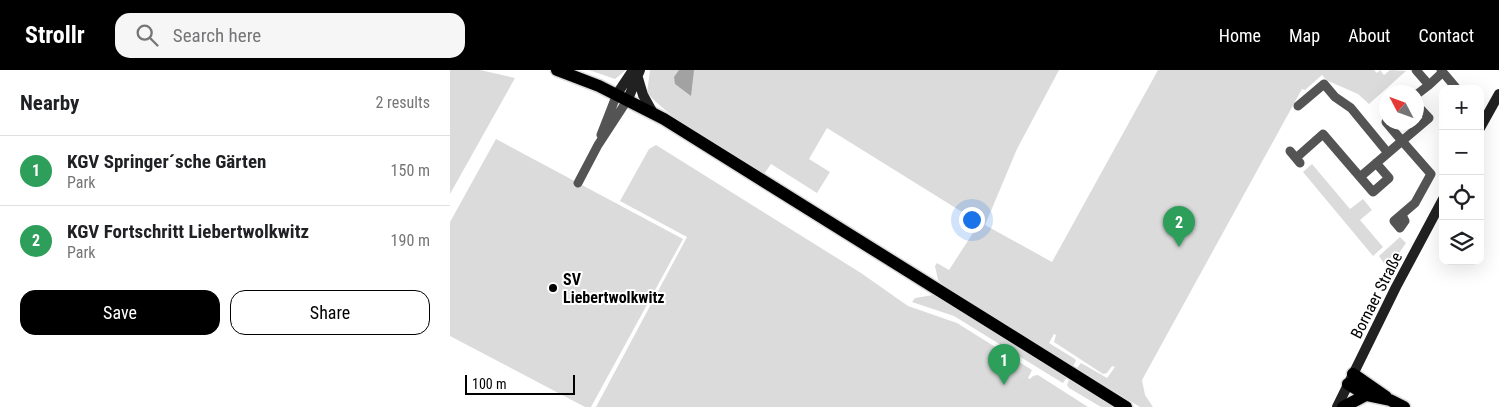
<!DOCTYPE html>
<meta charset="utf-8">
<style>
body{margin:0;font-family:"Roboto Condensed",sans-serif;background:#f6f6f6;color:#202124}
.controls{position:absolute;right:15px;top:15px;display:grid;overflow:hidden;border-radius:10px;box-shadow:0 5px 20px #0002}
.controls button{width:45px;height:45px;display:grid;place-items:center;padding:0;border:0;border-bottom:1px solid #e0e0e0;background:#fff;color:#202124;font:25px sans-serif}
.compass{position:absolute;left:929px;top:15px;width:45px;height:45px;border-radius:50%;background:#fff;box-shadow:0 5px 20px #0002;rotate:311deg}
.scale{position:absolute;left:15px;bottom:12px;width:110px;box-sizing:border-box;padding-left:5px;border:2px solid #000;border-top:0;font-size:14px;line-height:18px;white-space:nowrap;color:#000;-webkit-text-stroke:4px #fff;paint-order:stroke}
.you{position:absolute;left:521px;top:149px;width:18px;height:18px;margin:-12px;border:4px solid #fff;border-radius:50%;background:#1a73e8;box-shadow:0 0 0 8px #1a73e833}
.badge{display:grid;place-items:center;width:32px;height:32px;border-radius:50%;background:#000;color:#fff;font-size:16px;font-weight:700}
.pin{position:absolute;translate:-50% -41px;filter:drop-shadow(0 1px 2px #0008)}
.pin::after{content:'';position:absolute;top:26px;width:18px;height:15px;background:inherit;clip-path:polygon(0 0,100% 0,50% 100%)}
.list{margin:0;padding:0;list-style:none}
h2{display:flex;justify-content:space-between;align-items:center;height:65px;margin:0;padding:0 20px;font-size:21px}
h2 small{font-size:16px;font-weight:400;color:#757577}
.list li{display:grid;grid-template-columns:32px 1fr auto;gap:15px;align-items:center;box-sizing:border-box;height:70px;padding:0 20px;border-top:1px solid #e0e0e0}
.list b{display:block;font-size:19px;white-space:nowrap}
.list p{margin:0;font-size:16px;white-space:nowrap;color:#757577}
.list em{font-size:16px;font-style:normal;color:#757577}
.actions{display:flex;gap:10px;padding:15px 20px}
.actions a{flex:1;padding:11px 0;border:1px solid #000;border-radius:15px;text-align:center;font-size:18px;color:#000}
.actions .main{background:#000;color:#fff}
.icon{flex:none;width:28px;height:28px;fill:none;stroke:currentColor;stroke-width:2;stroke-linecap:round;stroke-linejoin:round}
.map{position:relative;flex:none;width:1049px;height:337px;overflow:hidden}
header{display:flex;align-items:center;gap:30px;box-sizing:border-box;height:70px;padding:0 25px;background:#000;color:#fff}
header strong{font-size:24px}
nav{display:flex;gap:28px;margin-inline-start:auto;font-size:18px}
.search{width:350px;height:45px;background:#f6f6f6;display:flex;align-items:center;gap:12px;box-sizing:border-box;padding:0 18px;border-radius:15px;color:#757577;font-size:19px}
main{display:flex}
aside{flex:1;background:#fff}
.map>svg:first-child{display:block}
</style>
<header>
<strong>Strollr</strong>
<div class="search"><svg class="icon" aria-label="search" viewBox="0 0 24 24"><circle cx="10" cy="10" r="6"/><path d="M15 15l6 6"/></svg>Search here</div>
<nav><a>Home</a><a>Map</a><a>About</a><a>Contact</a></nav>
</header>
<main>
<aside>
<h2>Nearby<small>2 results</small></h2>
<ul class="list">
<li><span class="badge" style="background:#2e9e5b">1</span><div><b>KGV Springer´sche Gärten</b><p>Park</p></div><em>150 m</em></li>
<li><span class="badge" style="background:#2e9e5b">2</span><div><b>KGV Fortschritt Liebertwolkwitz</b><p>Park</p></div><em>190 m</em></li>
</ul>
<div class="actions"><a class="main">Save</a><a>Share</a></div>
</aside>
<div class="map">
<svg width="1049" height="337" viewBox="0 0 1049 337">
<rect width="100%" height="100%" fill="#fff"/>
<path fill="#dbdbdb" d="M0,0h30l35,8 -65,116z
M139,0h37l-11,9z
M200,0h409l-42,79 -32,76 67,37 106,-192h216l3,3 3,-3 4,5 6,-5 16,1 -37,33 -11,-10 -32,-14 -4,-5 -17,15 -3,-1 -160,291 3,15 8,12h-13l-63,-39 4,-5 26,15 8,-11 -3,-1 -5,7 -4,1 -49,-32 2,-7 -2,-1 -5,9 26,16 1,2 -3,5 -126,-78 -9,-8 -3,-14 2,-3 12,7 24,-37 2,-13 -148,-92 -18,31 21,13 -13,21 -46,-29 -7,10c-39,-25 -85,-47 -117,-81z
M46,69l187,100 -92,168h-6l-135,-71v-114z
M206,75l205,128 47,33 49,17 75,47 -4,8 2,1 3,-3 5,-1 50,32h-492l91,-170 -67,-36 29,-52z
M862,94l38,45 13,-10 9,11 -12,10 23,27 -10,9 -70,-84z
M950,167l6,6 -18,26 -9,-13z
M483,225l8,3 126,79 -4,6 -2,-1 -107,-66 -42,-14 3,-4z
M619,310l44,27h-12l-32,-19 -2,-3z"/>
<path fill="#a2a2a2" d="M229,0h15l-3,26 -16,-12 -1,-7z"/>
<g fill="none" stroke-linecap="round" stroke-linejoin="round">
<g stroke="#dbdbdb" stroke-width="15">
<path id="primary" d="M107,0l42,16 65,33 462,288
M903,304l33,23
M898,314l18,11 24,5 14,7
M893,337l23,-12"/>
</g>
<path stroke="#545454" stroke-width="9" d="M966,0l13,15 14,-13
M991,0l16,19
M966,25l13,-10
M848,36l26,-22 11,13 16,11 37,45 14,-12 -16,-19
M151,65l16,-41
M840,81l10,12
M846,88l27,-24 37,43 28,-24
M910,107l13,15 16,-14 -13,-15
M128,113l20,-38 30,-46
M952,145l3,6 -5,7 -6,-7 21,-18 16,-29 -29,-33 27,-23 -13,-14"/>
<path stroke="#212121" stroke-width="10" d="M188,8l5,17 10,18
M167,24l16,-24
M178,29l12,-29
M1030,58l19,-34
M887,337l59,-120 47,-88"/>
<use href="#primary" stroke="#000" stroke-width="12"/>
</g>
<circle fill="#000" stroke="#fff" stroke-width="2" cx="103" cy="218" r="5"/>
<g text-anchor="middle" stroke-width="4" stroke-linejoin="round" paint-order="stroke">
<g font-size="16" font-weight="bold" fill="#000" stroke="#fff" text-anchor="start">
<text x="113" y="215">SV<tspan x="113" dy="18">Liebertwolkwitz</tspan></text>
</g>
<g font-size="16" fill="#000" stroke="#fff">
<text transform="translate(926 225) rotate(-63)" y="6">Bornaer Straße</text>
</g>
</g>
</svg>
<div class="controls">
<button>+</button>
<button>−</button>
<button><svg class="icon" aria-label="locate" viewBox="0 0 24 24"><circle cx="12" cy="12" r="6"/><path d="M12 2v4M12 18v4M2 12h4M18 12h4"/></svg></button>
<button><svg class="icon" aria-label="layers" viewBox="0 0 24 24"><path d="M12 4l9 5-9 5-9-5zM3 14l9 5 9-5"/></svg></button>
</div>
<svg class="compass" viewBox="-18 -18 36 36"><path d="M0-13l5 13h-10z" fill="#e53935"/><path d="M0 13l5-13h-10z" fill="#757577"/></svg>
<div class="scale">100 m</div>
<div class="you"></div>
<div class="pin badge" style="left:554px;top:315px;background:#2e9e5b">1</div>
<div class="pin badge" style="left:729px;top:177px;background:#2e9e5b">2</div>
</div>
</main>
